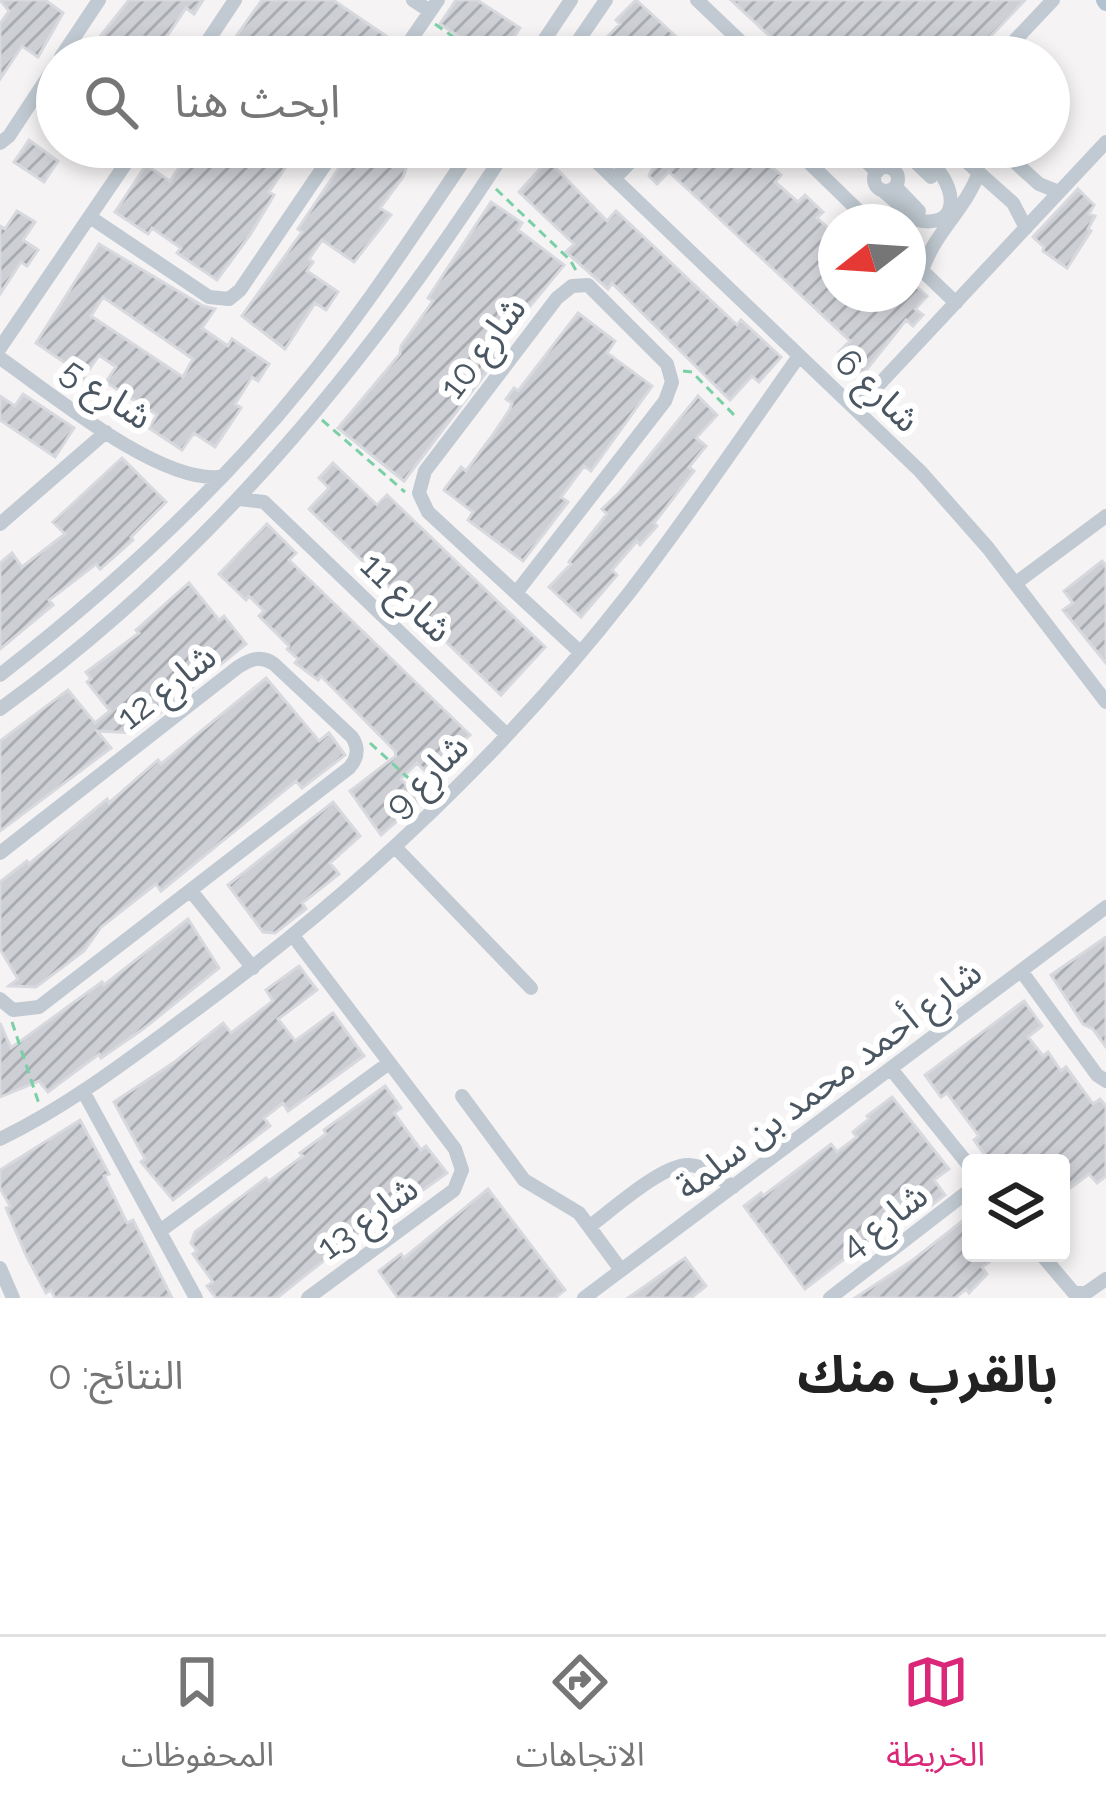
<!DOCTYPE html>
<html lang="ar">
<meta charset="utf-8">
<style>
body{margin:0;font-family:Raleway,"Noto Sans Arabic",sans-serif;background:#f2f2f2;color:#222;direction:rtl}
.controls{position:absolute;right:36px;bottom:36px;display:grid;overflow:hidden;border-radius:12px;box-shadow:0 6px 18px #0003}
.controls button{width:108px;height:108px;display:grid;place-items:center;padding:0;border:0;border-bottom:3px solid #e0e0e0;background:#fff;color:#222;font:60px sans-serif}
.compass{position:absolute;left:818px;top:204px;width:108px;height:108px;border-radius:50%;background:#fff;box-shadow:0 6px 18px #0003;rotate:253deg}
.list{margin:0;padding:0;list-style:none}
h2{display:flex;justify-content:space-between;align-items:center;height:156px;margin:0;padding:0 48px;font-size:51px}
h2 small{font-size:39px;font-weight:400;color:#767676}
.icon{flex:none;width:66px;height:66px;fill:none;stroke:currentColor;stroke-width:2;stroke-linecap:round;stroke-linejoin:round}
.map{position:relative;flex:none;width:1106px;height:1298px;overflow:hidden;direction:ltr}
.search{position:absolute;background:#fff;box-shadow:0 6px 18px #0003;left:36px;right:36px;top:36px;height:132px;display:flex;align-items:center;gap:30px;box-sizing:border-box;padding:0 42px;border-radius:66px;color:#767676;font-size:45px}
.sheet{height:336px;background:#fff}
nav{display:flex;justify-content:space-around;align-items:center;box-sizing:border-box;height:168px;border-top:3px solid #e0e0e0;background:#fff;font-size:33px;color:#767676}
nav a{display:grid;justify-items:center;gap:6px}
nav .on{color:#db2777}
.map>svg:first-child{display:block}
</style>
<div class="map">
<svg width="1106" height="1298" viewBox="0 0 1106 1298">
<defs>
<pattern id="building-hatch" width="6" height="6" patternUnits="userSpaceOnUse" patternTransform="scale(3)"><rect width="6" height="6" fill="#cdcfd5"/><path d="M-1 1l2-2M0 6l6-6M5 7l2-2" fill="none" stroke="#a8abb0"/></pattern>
</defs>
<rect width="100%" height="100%" fill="#f5f3f3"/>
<path fill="url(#building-hatch)" stroke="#d7d9de" stroke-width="3" fill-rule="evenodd" d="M0,0h45l18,13 -25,44 -16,-11 -22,33v-55l9,-13z
M129,0h74l-9,14 -8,-6 -27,40 -15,-11 -14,20h-26l-13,-9z
M262,0h71l56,38 -13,19h-138l7,-12 -10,-7z
M456,0h21l43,28 -19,29h-10l-51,-33z
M636,0l57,52 -5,5h-101l33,-33 -4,-4z
M731,0h294l-54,57h-179z
M29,140l29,21 -14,21 -30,-20z
M193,147h106l-30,45 5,3 -24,40 -33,45 -40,-27 4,-5 -29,-20 -4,6 -33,-22 31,-47 24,16z
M353,147h71l-2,12 -12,-2 -7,20 -23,31 11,7 -37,47 -32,-22 -13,19 4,3 -6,9 31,21 -12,18 -11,-7 -30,46 -43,-33 60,-84 -4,-3z
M656,147h81l21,19 6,-6 17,15 -6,7 23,20 7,-7 18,17 -6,6 19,17v59h72v-15l19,17 -12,13 8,6 -10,11 -7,-6 -43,54 -24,-22 11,-11 -143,-134 -38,-35 -12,12 -8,-8 10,-22z
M548,160l59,61 9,-10 121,114 4,-5 40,37 -22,25 -7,-6 -22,24 -118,-117 -4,6 -42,-37 8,-8 -55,-52z
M1078,189l16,16 -5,9 6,2 -7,13 3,2 -24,37 -24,-17 1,-4 -11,-10z
M491,202l31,21 -4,7 46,35 -70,85 6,4 -96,127 -66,-53 62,-74 1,-8 32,-45 -5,-3z
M17,211l18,11 -12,18 15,10 -11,16 -6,-4 -21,32v-68l5,3z
M99,244l104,62 12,3 -13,19 26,18 4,-7 37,25 -11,17 -6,-4 -17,27 6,4 -26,39 -21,-14 -12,17 -33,-22 8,-13 -51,-33 10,-15 -17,-12 -18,27 -17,-12 3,-6 -31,-21zM103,297l90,62 -10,18 -92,-61z
M578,313l37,28 -8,12 45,33 -61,85 -7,-5 -23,31 7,5 -45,59 -55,-41 5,-8 -29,-22 17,-23 5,4 26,-35 18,-27 2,-6 -6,-4 8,-11 4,3z
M23,394l51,34 -19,29 -55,-37v-24l15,10z
M698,396l19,19 -21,23 10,8 -17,21 5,4 -40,52 3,3 -17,19 -3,-4 -25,29 5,5 -36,42 -32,-30 22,-23 -2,-2 38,-48 -5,-5 18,-17z
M122,458l44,44 -35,35 2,3 -33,29 -4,-5 -47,36 4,5 -53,44v-86l12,-10 10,14 43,-33 -12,-12z
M333,463l44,42 10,-10 158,152 -44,48 -192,-186 20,-21 -10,-10z
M267,524l29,29 -7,7 181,175 -42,39 -11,-11 -16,16 19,22 -39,34 -31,-44 46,-35 -1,-5 -74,-75 -3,4 -23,-17 3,-4 -11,-10 2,-3 -30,-30 5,-5 -15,-15 -3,4 -27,-26z
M1102,561l4,5v97l-43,-53 10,-7 -9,-12z
M189,583l30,37 5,-4 22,28 -111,89 -38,-2 14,17 -111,83v-90l68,-51 27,33 15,-12 -23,-29 4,-3 -5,-7 53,-39 -3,-3z
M266,678l53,63 10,-8 16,22 -43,33 -6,-7 -135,110 -5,-7 -55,43 -17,24 -48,36 -27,-1 9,-7 -18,-30v-67l27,-21 2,3 78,-65 2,4 49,-43 3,4z
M333,802l27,34 -30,27 9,11 -37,29 4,6 -31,24 -12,-1 -35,-47z
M188,919l31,49 -76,61 -42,29 -2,-4 -51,38 -9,-11 -39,16v-74l11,25 91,-66 2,3z
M1106,937v110l-13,-18 -10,-5 -32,-49z
M299,966l18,24 -39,29 17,22 38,-28 31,43 -76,55 -5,-8 -19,15 6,8 -97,74 -32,-38 4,-3 -31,-57 62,-41 47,-38 8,10 42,-32 -7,-11z
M1024,1001l18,25 -14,11 15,19 5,-4 13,19 5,-4 27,37 7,-5 6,7v70l-9,7 -8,-9 -28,21v-32h-70l-17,-23 5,-4 -32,-43 -6,4 -16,-22z
M385,1086l16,22 -7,5 27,37 5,-4 21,27 -57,41 -3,-4 -110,88h-61l-9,-12 6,-4 -20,-28 4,-3 -6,-8 4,-11 71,-54 3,3 34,-25 -3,-3 26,-19 -2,-4z
M892,1097l57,72 -15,11 11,15 -13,10 -10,-12 -35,26 4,4 -86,66 -61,-83 17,-13 2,3 68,-52 6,8 20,-15 -4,-5 16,-13 -2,-3z
M80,1120l29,54 -5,2 23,47 6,-3 39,78h-117l-4,-8 -5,3 -20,-38 -20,-47 4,-2 -10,-18v-18z
M488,1189l77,101 -10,8h-157l-19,-27 22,-17 3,4z
M971,1214v39h31l-20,14 5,7 -18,19 -3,-4 -11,9h-100l58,-38z
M685,1258l21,28 -15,12h-63z"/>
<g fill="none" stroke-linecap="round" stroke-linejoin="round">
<path stroke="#7ad0a6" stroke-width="3" stroke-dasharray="9 6" stroke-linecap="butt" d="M435,24l47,33
M496,189l74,71 7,12
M683,371l9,1 46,47
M322,420l83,72
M370,743l59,54
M12,1022l27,82"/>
<path stroke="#c1cad2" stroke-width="14" d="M413,0l17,11
M697,0l60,57
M61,57l38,-57
M197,57l38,-57
M399,57l39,-57
M533,57l38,-57
M567,57l39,-57
M999,57l54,-57
M0,143l9,-7 48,-73
M581,147l339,324 68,77 118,154
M793,147l77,75
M851,147l26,25
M950,147l63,56 13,25
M998,147l41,37 20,8
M874 179a12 12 0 1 1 24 0a12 12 0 1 1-24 0Z
M614,179l31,-32
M896,187l23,24
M883,191l34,29c41,9 41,-28 19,-52
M90,217l119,80 20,2 11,-9 97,-143
M908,257l48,46
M922,271c12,-38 44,-62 57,-99
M0,348l137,-201
M0,358c52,36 156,123 218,119
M856,409l250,-267
M239,499l25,3 243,233
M0,524l106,-92
M1016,583l90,-67
M516,593l149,-192 7,-19 -5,-18 -79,-79 -16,1 -15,12 -132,173 -6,22 9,19 152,140
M0,675c109,-85 216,-182 303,-290 62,-75 115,-157 170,-238
M0,709c207,-149 371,-349 508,-562
M396,848l135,140
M0,853l238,-186c12,-8 23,-12 36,-3l78,73c7,11 6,21 -3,31l-310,239 -26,3 -13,-11
M191,891l62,77
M294,937l161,212 7,21 -8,20 -146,108
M1022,972l75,103 9,6
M891,1069l80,99
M83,1091l113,207
M462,1096l62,84 55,33 42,57
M0,1139c71,-34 134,-84 197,-130 163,-120 308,-257 432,-416 60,-77 114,-158 170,-237
M590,1226c22,-16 72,-62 99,-61 17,1 31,13 44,22
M160,1231l229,-168
M1040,1253l34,40h12l20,-14
M0,1268l13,30
M584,1298l522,-391
M830,1298l141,-109"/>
<path stroke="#b3c2d1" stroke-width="16" d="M1104,0l2,3"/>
<path stroke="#c1cad2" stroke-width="14" d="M914,147l22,21
M907,154l24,23"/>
</g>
<g text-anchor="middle" stroke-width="12" stroke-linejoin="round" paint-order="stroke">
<g font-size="36" fill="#4a5661" stroke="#fff">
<text transform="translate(482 347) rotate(-53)" y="13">شارع 10</text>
<text transform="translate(878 390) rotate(44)" y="13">شارع 6</text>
<text transform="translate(107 393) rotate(33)" y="13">شارع 5</text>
<text transform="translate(407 597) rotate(44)" y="13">شارع 11</text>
<text transform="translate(166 686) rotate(-38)" y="13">شارع 12</text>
<text transform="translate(426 775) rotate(-45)" y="13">شارع 9</text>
<text transform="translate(828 1079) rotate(-37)" y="13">شارع أحمد محمد بن سلمة</text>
<text transform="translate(367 1217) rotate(-36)" y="13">شارع 13</text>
<text transform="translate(883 1220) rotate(-37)" y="13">شارع 4</text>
</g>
</g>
</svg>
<div class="controls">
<button><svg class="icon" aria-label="layers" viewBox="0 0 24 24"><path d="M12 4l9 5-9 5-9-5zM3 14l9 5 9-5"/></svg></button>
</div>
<svg class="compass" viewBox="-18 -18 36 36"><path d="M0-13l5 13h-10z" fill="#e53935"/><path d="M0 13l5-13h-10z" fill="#767676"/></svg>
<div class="search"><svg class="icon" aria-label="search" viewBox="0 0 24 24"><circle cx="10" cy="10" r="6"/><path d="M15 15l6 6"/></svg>ابحث هنا</div>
</div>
<section class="sheet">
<h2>بالقرب منك<small>النتائج: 0</small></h2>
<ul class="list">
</ul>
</section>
<nav>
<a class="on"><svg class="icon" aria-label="map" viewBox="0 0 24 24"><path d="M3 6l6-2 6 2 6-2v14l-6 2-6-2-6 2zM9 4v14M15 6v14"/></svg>الخريطة</a>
<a><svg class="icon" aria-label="directions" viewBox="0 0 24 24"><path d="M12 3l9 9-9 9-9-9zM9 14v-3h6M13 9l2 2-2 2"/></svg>الاتجاهات</a>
<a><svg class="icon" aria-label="saved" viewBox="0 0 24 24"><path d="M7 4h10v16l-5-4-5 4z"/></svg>المحفوظات</a>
</nav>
